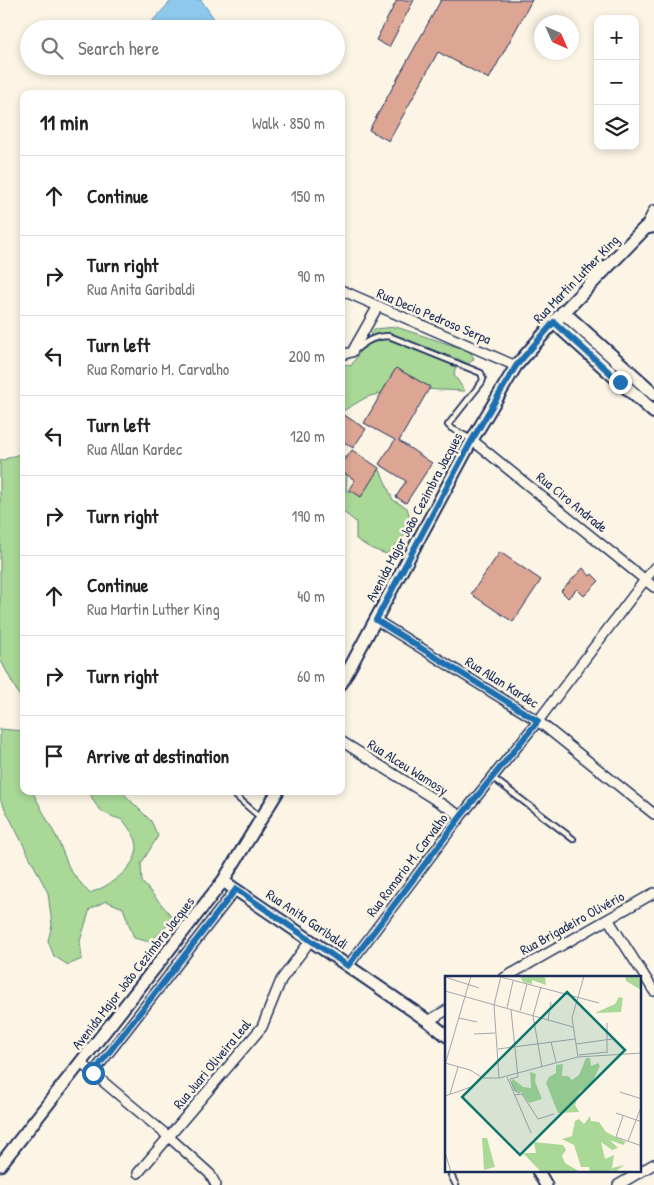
<!DOCTYPE html>
<meta charset="utf-8">
<style>
body{margin:0;font-family:"Patrick Hand",sans-serif;background:#f2f2f2;color:#222}
.controls{position:absolute;right:15px;top:15px;display:grid;overflow:hidden;border-radius:10px;box-shadow:0 2px 8px #0003}
.controls button{width:45px;height:45px;display:grid;place-items:center;padding:0;border:0;border-bottom:1px solid #e0e0e0;background:#fff;color:#222;font:25px sans-serif}
.compass{position:absolute;left:534px;top:15px;width:45px;height:45px;border-radius:50%;background:#fff;box-shadow:0 2px 8px #0003;rotate:135deg}
.stop{position:absolute;width:15px;height:15px;margin:-11px;border:4px solid #1f6fb2;border-radius:50%;background:#fff}
.stop.end{background:#1f6fb2;border-color:#fff;box-shadow:0 1px 5px #0008}
.list{margin:0;padding:0;list-style:none}
h2{display:flex;justify-content:space-between;align-items:center;height:65px;margin:0;padding:0 20px;font-size:21px}
h2 small{font-size:16px;font-weight:400;color:#767676}
.list li{display:grid;grid-template-columns:32px 1fr auto;gap:15px;align-items:center;box-sizing:border-box;height:80px;padding:0 20px;border-top:1px solid #e0e0e0}
.list b{display:block;font-size:19px;white-space:nowrap}
.list p{margin:0;font-size:16px;white-space:nowrap;color:#767676}
.list em{font-size:16px;font-style:normal;color:#767676}
.icon{flex:none;width:28px;height:28px;fill:none;stroke:currentColor;stroke-width:2;stroke-linecap:round;stroke-linejoin:round}
.map{position:relative;flex:none;width:654px;height:1185px;overflow:hidden}
.search{position:absolute;background:#fff;box-shadow:0 2px 8px #0003;left:20px;top:20px;width:325px;height:55px;display:flex;align-items:center;gap:12px;box-sizing:border-box;padding:0 18px;border-radius:28px;color:#767676;font-size:19px}
.panel{position:absolute;background:#fff;box-shadow:0 2px 8px #0003;left:20px;top:90px;width:325px;height:705px;border-radius:10px}
.map>svg:first-child{display:block}
</style>
<div class="map">
<svg width="654" height="1185" viewBox="0 0 654 1185">
<rect width="100%" height="100%" fill="#fcf5e5"/>
<filter id="ink" filterUnits="userSpaceOnUse"><feTurbulence type="fractalNoise" baseFrequency=".02" numOctaves="2"/><feDisplacementMap in="SourceGraphic" scale="10" xChannelSelector="R" yChannelSelector="G"/><feConvolveMatrix kernelMatrix="1 2 1 2 8 2 1 2 1" color-interpolation-filters="sRGB"/></filter>
<g filter="url(#ink)">
<path fill="#a9d897" stroke="#62847a" d="M396,327l74,24 4,8 -6,5 -11,-6 -3,17 11,16 -65,-3 -33,9 -26,15v-49l10,3 23,-37z
M22,453l2,1v258l-3,-13 -21,-40v-198z
M341,455l7,3 -2,33 16,1 3,-16 15,-6 13,30 14,8 5,16 -9,14 -17,16 -16,-6 -14,-9v-17l-15,-12z
M0,729l24,2v60h8l26,49 12,30 19,23c19,-5 54,-29 47,-52 -2,-7 -9,-15 -13,-21 -20,-6 -26,-9 -34,-29h32l30,30 7,15 -17,28 1,18 32,37 -24,23 -16,-4 -11,-30 -17,-7 -16,8 -10,32 2,18 -14,6 -14,-9 -6,-15 4,-16 -4,-32 -48,-94z"/>
<path fill="#8ec9ed" stroke="#608bb4" d="M172,0h29l14,20 -4,9h-66z"/>
<path fill="#dca594" stroke="#1b2f5e" d="M397,0h17l-25,47 -13,-7z
M441,0h91l-43,79 -51,-27 -49,89 -20,-11z
M396,368l34,19 -31,54 33,22 -26,40 -10,-6 10,-16 -27,-17 16,-24 -31,-17z
M341,413l25,16 -13,19 -12,-8z
M352,450l27,18 -18,29 -12,-8 6,-9 -14,-9v-5z
M500,552l41,28 -28,42 -42,-28z
M583,568l7,8 2,-2 7,7 -15,15 -7,-7 -9,9 -7,-7z"/>
<g fill="none" stroke-linecap="round" stroke-linejoin="round">
<g stroke="#1b2f5e" stroke-width="8">
<path id="service" d="M358,348c10,-8 18,-12 31,-12l92,37 2,6 -1,3 -34,43 3,3 20,11
M493,778l80,61
M230,791l31,27
M451,1175l5,10"/>
</g>
<g stroke="#1b2f5e" stroke-width="12">
<path id="minor" d="M645,228l9,-18
M341,290l175,76
M341,355l11,-3 26,-46
M472,440l182,147
M376,620l162,101 116,93
M341,741l120,75
M608,919l46,72
M348,966l113,-150 77,-95 116,-153
M504,978l150,-85
M428,1021l19,-11
M81,1063l88,74 41,37 6,11
M93,1073l143,-184
M138,1173l124,-146 19,-47 29,-39
M618,1185l36,-21"/>
</g>
<g stroke="#1b2f5e" stroke-width="15">
<path id="tertiary" d="M341,684l131,-244 44,-74 38,-44
M223,881l125,85 80,55 19,15
M0,1165l223,-284 55,-90
M538,1171l8,14"/>
</g>
<g stroke="#1b2f5e" stroke-width="16">
<path id="secondary" d="M654,226l-9,2 -91,94 100,90
M563,312l91,82"/>
</g>
<use href="#service" stroke="#fcf5e5" stroke-width="4.5"/>
<use href="#minor" stroke="#fcf5e5" stroke-width="9"/>
<use href="#tertiary" stroke="#fcf5e5" stroke-width="11"/>
<use href="#secondary" stroke="#fcf5e5" stroke-width="12"/>
</g>
</g>
<g fill="none" stroke-linecap="round" stroke-linejoin="round" filter="url(#ink)">
<path stroke="#1f6fb2" stroke-width="6" d="M93,1073l143,-184 112,77 113,-150 77,-95 -162,-101 96,-180 44,-74 38,-44 66,60"/>
</g>
<g text-anchor="middle" stroke-width="5" stroke-linejoin="round" paint-order="stroke">
<g font-size="14" fill="#1b2f5e" stroke="#fcf5e5">
<text transform="translate(576 279) rotate(-46)" y="5">Rua Martin Luther King</text>
<text transform="translate(434 316) rotate(23)" y="5">Rua Decio Pedroso Serpa</text>
<text transform="translate(572 502) rotate(39)" y="5">Rua Ciro Andrade</text>
<text transform="translate(414 517) rotate(-62)" y="5">Avenida Major João Cezimbra Jacques</text>
<text transform="translate(502 682) rotate(32)" y="5">Rua Allan Kardec</text>
<text transform="translate(408 767) rotate(32)" y="5">Rua Alceu Wamosy</text>
<text transform="translate(407 865) rotate(-53)" y="5">Rua Romario M. Carvalho</text>
<text transform="translate(307 919) rotate(34)" y="5">Rua Anita Garibaldi</text>
<text transform="translate(572 923) rotate(-29)" y="5">Rua Brigadeiro Olivério</text>
<text transform="translate(133 973) rotate(-52)" y="5">Avenida Major João Cezimbra Jacques</text>
<text transform="translate(212 1064) rotate(-50)" y="5">Rua Juari Oliveira Leal</text>
</g>
</g>
<g transform="translate(445 976)">
<rect width="196" height="196" fill="#fcf5e5"/>
<path d="M75,0h25l1,9 -14,-5v4l-9,-2zM180,0h16v14l-15,-9zM174,21l4,1 -2,14 -26,1 20,-9zM141,82h4l1,8 7,-3 2,3 -10,21 -10,4 -5,14 4,7 -21,1 -12,-30 3,-6 7,-4v-8l7,-1 -1,12h6l4,4 7,-5zM85,96l6,2 -1,7 7,18 -13,4 -8,-11 -7,-1 -3,-8 2,-4 10,8 8,1zM145,140l1,5 8,1 7,10 20,10 -3,3 -13,-5 8,8 -6,2 -11,-8 4,17 9,-4 -2,13 12,-3 -9,7h-4l1,-4 -2,4h-20l-1,-5h-8l-7,-22 -12,-6 10,-3 3,-15 4,-2 5,5zM37,162h5l8,29 -11,3zM89,166l29,3 3,5 -4,6 3,7 15,9h-39l-18,-19h13z" fill="#a9d897"/>
<path fill="none" stroke="#a2a6af" stroke-width="1" d="M0,1l34,11M56,1l98,26M96,11l-8,29 9,51M0,15l128,36M62,32l6,-27M66,34l7,67 -8,2 5,12 5,2M75,35l7,-27M14,42l18,4M103,44l3,-18M162,47v30M29,58l21,-1M106,66l5,20M131,68l36,-5M53,73l77,-10M134,79l28,-3M133,81l-6,-39 12,-42M0,87l25,7 13,8h16l-5,-73 7,-29M0,89l26,-89M62,101l24,56M54,102l79,-21 64,-4M175,116l22,7M5,118l8,-27M69,119l8,-1 16,25 16,-5M0,120l26,-9 11,-9M171,137l26,9M178,140l-7,21 26,9M183,165l14,-36M0,176l6,20"/>
<path fill="#0f766e" fill-opacity="0.15" stroke="#0f766e" stroke-width="2.5" d="M122,16l58,58 -105,105 -58,-58z"/>
<rect width="196" height="196" fill="none" stroke="#1b2f5e" stroke-width="2.5"/>
</g>
</svg>
<div class="controls">
<button>+</button>
<button>−</button>
<button><svg class="icon" aria-label="layers" viewBox="0 0 24 24"><path d="M12 4l9 5-9 5-9-5zM3 14l9 5 9-5"/></svg></button>
</div>
<svg class="compass" viewBox="-18 -18 36 36"><path d="M0-13l5 13h-10z" fill="#e53935"/><path d="M0 13l5-13h-10z" fill="#767676"/></svg>
<div class="stop" style="left:93px;top:1073px"></div>
<div class="stop end" style="left:620px;top:382px"></div>
<div class="search"><svg class="icon" aria-label="search" viewBox="0 0 24 24"><circle cx="10" cy="10" r="6"/><path d="M15 15l6 6"/></svg>Search here</div>
<section class="panel">
<h2>11 min<small>Walk · 850 m</small></h2>
<ul class="list">
<li><svg class="icon" aria-label="ahead" viewBox="0 0 24 24"><path d="M12 20V5M6 11l6-6 6 6"/></svg><div><b>Continue</b></div><em>150 m</em></li>
<li><svg class="icon" aria-label="right" viewBox="0 0 24 24"><path d="M7 20v-9h11M14 6l5 5-5 5"/></svg><div><b>Turn right</b><p>Rua Anita Garibaldi</p></div><em>90 m</em></li>
<li><svg class="icon" aria-label="left" viewBox="0 0 24 24"><path d="M17 20v-9H6M10 6l-5 5 5 5"/></svg><div><b>Turn left</b><p>Rua Romario M. Carvalho</p></div><em>200 m</em></li>
<li><svg class="icon" aria-label="left" viewBox="0 0 24 24"><path d="M17 20v-9H6M10 6l-5 5 5 5"/></svg><div><b>Turn left</b><p>Rua Allan Kardec</p></div><em>120 m</em></li>
<li><svg class="icon" aria-label="right" viewBox="0 0 24 24"><path d="M7 20v-9h11M14 6l5 5-5 5"/></svg><div><b>Turn right</b></div><em>190 m</em></li>
<li><svg class="icon" aria-label="ahead" viewBox="0 0 24 24"><path d="M12 20V5M6 11l6-6 6 6"/></svg><div><b>Continue</b><p>Rua Martin Luther King</p></div><em>40 m</em></li>
<li><svg class="icon" aria-label="right" viewBox="0 0 24 24"><path d="M7 20v-9h11M14 6l5 5-5 5"/></svg><div><b>Turn right</b></div><em>60 m</em></li>
<li><svg class="icon" aria-label="arrive" viewBox="0 0 24 24"><path d="M6 21V4h12l-3 4 3 4H6"/></svg><div><b>Arrive at destination</b></div></li>
</ul>
</section>
</div>
